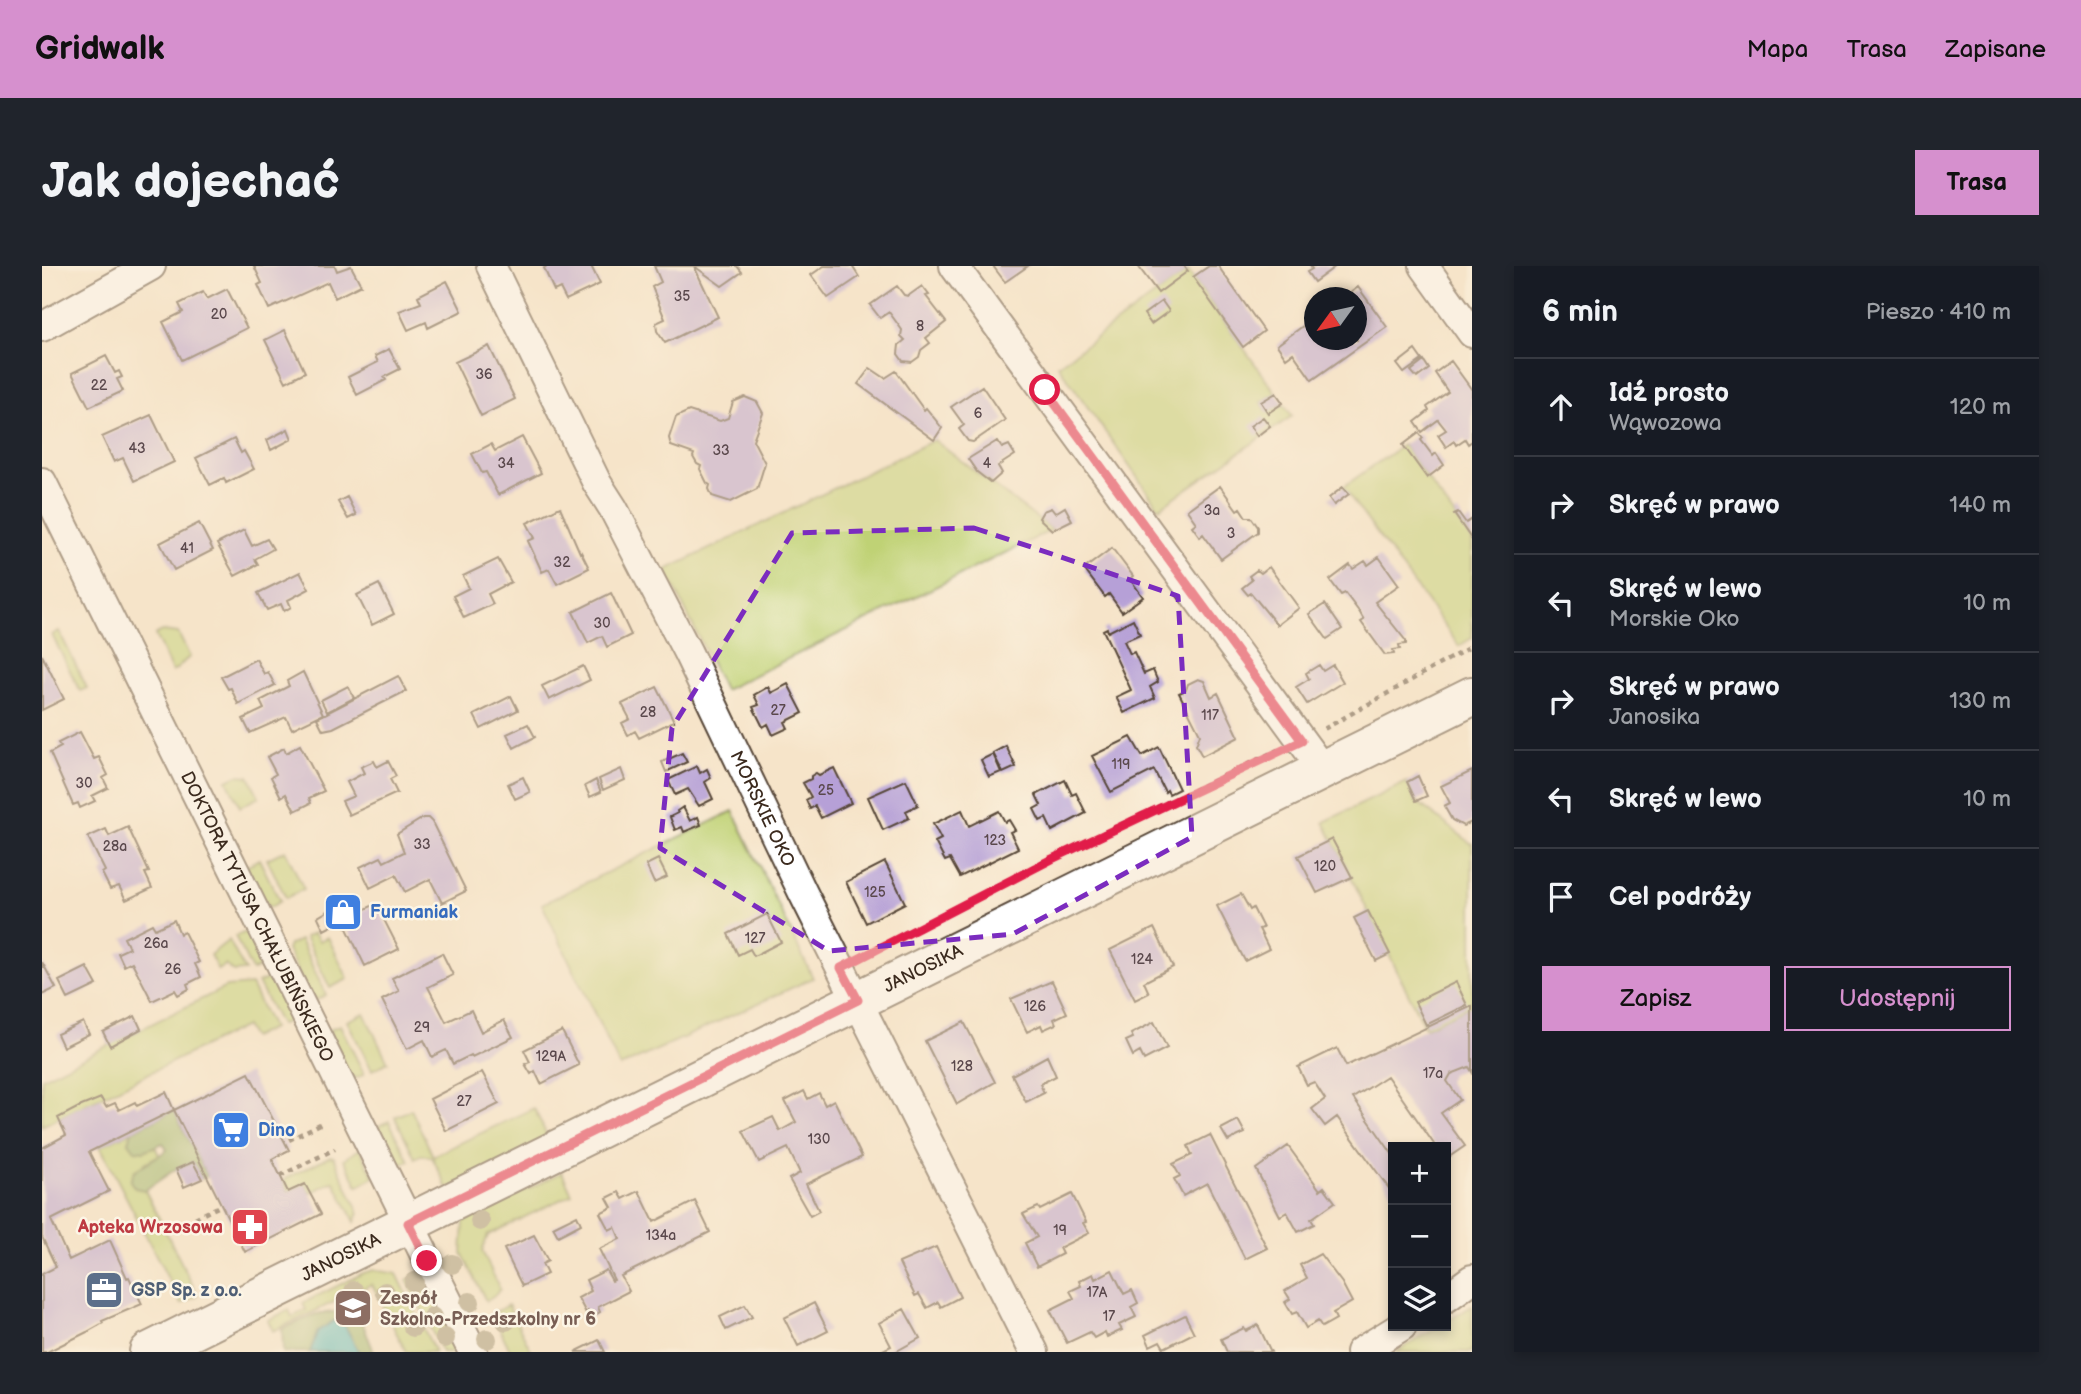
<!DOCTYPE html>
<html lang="pl">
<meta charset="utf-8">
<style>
body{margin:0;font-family:"Balsamiq Sans",sans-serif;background:#20242c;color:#f1f3f6}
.controls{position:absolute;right:21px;bottom:21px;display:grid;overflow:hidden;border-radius:0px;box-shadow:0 4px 10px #0003}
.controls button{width:63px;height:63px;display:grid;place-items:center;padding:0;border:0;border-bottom:2px solid #363941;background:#171b24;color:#f1f3f6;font:35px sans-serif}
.compass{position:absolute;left:1262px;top:21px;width:63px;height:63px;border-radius:50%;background:#171b24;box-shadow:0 4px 10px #0003;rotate:237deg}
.stop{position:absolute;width:21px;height:21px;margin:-16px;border:5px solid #e11d48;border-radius:50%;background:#fff}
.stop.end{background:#e11d48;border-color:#fff;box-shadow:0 2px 7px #0008}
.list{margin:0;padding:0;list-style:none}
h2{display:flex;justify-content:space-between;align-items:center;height:91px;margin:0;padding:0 28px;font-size:30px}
h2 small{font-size:23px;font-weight:400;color:#9ea1a6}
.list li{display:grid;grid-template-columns:46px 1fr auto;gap:21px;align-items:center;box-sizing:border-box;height:98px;padding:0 28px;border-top:2px solid #363941}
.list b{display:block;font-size:26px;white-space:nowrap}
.list p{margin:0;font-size:23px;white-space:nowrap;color:#9ea1a6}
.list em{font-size:23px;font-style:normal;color:#9ea1a6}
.actions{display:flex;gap:14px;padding:21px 28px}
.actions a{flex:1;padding:16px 0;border:2px solid #d690ce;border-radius:0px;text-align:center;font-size:24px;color:#d690ce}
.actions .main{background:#d690ce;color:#111}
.icon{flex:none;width:38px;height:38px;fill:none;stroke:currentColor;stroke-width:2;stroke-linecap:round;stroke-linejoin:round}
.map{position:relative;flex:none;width:1430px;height:1086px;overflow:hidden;border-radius:0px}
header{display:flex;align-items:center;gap:42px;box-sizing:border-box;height:98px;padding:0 35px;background:#d690ce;color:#111}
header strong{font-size:33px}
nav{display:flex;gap:38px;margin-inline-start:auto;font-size:24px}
.intro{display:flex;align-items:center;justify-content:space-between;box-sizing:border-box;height:168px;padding:0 42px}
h1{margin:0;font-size:49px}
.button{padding:18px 32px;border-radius:0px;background:#d690ce;color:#111;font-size:24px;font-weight:700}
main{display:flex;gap:42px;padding:0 42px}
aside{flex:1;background:#171b24;border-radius:0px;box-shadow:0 4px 10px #0003}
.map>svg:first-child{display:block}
</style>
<header>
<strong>Gridwalk</strong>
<nav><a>Mapa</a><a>Trasa</a><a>Zapisane</a></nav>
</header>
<div class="intro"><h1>Jak dojechać</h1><a class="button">Trasa</a></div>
<main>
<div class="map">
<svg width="1430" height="1086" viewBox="0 0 1430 1086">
<rect width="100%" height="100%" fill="#fcf5e5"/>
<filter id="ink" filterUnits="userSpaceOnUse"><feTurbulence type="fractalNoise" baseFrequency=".0143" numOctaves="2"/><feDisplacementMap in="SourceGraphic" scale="14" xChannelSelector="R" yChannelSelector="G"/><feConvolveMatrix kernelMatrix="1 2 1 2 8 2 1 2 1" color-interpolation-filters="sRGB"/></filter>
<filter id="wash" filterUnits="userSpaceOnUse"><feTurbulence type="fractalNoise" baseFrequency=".00686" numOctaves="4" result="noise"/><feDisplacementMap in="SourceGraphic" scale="28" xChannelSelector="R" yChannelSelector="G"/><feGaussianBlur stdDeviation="1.57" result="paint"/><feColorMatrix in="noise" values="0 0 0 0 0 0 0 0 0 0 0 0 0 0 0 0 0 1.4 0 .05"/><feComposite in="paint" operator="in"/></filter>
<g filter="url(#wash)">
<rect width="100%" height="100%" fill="#f6e4c9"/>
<path fill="#bfd275" stroke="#7d7e4a" stroke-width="2" d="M1146,5l88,122 -15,9 7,10 15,-9 9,13 -133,92 -101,-143z
M892,174l118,90 -328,160 -58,-120z
M1361,179l69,95v98l-13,8 -116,-159z
M17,365l28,57 -7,3 -28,-56z
M120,365l16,2 12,24c-8,4 -9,11 -18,15l-17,-37z
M195,509l12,1 10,21 -19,10 -13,-27z
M1365,516l9,19 56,43v162l-47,22 -101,-206z
M691,545l80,167 -193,89 -78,-163z
M243,584l19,39 -18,9 -19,-39z
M217,593l21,42 -9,6 -7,-2 -19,-38z
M210,664l14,31 -2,4 -12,6 -17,-35z
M272,667l5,8 9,-4 20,42 -18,9 -25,-51z
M187,674l16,31 -11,1 -9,-7 -7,5 -8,-15z
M258,674l26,55 -9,5 -7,-2 -23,-48 2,-5z
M227,712l7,2 17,34 -1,5 -12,6 -22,-42z
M209,719l21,43 -20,10 -7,-12 -203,100v-48l184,-91z
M322,747l24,49 -16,8 -25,-49z
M298,759l24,49 -7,4 -7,-1 -21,-47z
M492,842l15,32 -101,49 -16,-32 -11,-2 -6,3 -20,-41 16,-8 22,47z
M347,855l20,40 -13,6 -19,-36 3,-6z
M90,865l-3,11 15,9 11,-5 4,9 -14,8 -9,25 9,2 53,106 -17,8 -81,-158z
M318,883l14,28 -16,9 -14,-27z
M288,890l4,1 25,56 -4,9 -21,-41 -24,12 -5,-9 -17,8 -5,-12z
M520,906l10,22 -84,41 -6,16 18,38 -7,8 -7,4 -24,-48 2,-32z
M332,1004l23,4 38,78h-29l-34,-68 -99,47 -5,-11 21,-10 3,7 14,-7 -3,-7 60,-30z
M380,1006l40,80h-20l-35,-72z
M466,1039l24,47h-21l-19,-38z
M1430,1040v46h-76l44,-26h6v-4z"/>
<path fill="#97b466" stroke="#696f42" stroke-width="2" d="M132,844l33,66 -5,3 -9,-17 -17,7 -31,21 -10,-2 -5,-7 4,-10 33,-21 -4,-7 -19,8 -9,-1 -6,-8 3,-11z
M315,1043l17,43h-15l-16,-30 -25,9 -8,21h-27l-1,-23 34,-15z"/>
<path fill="#48b8bd" stroke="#42716e" stroke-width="2" d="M293,1054l8,2 16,30h-49l8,-21z"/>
<g id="blocks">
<path fill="#b6a0d7" d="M212,0h81l2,5 14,-5 10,19 -26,13 -7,-16 -59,27 -11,-24 4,-2z
M505,0h44l9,18 -34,16 -6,-12 -6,3 -10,-23z
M612,0h83l5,6 -20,14 -28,-20 24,51 -53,26 -8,-12 -1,-8 9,-4 -13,-32 9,-5z
M782,0h28l7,11 -31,21 -17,-23z
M951,0h35l-23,16z
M1096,0h46l4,5 -30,22z
M1167,0h9l46,65 -21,16 -50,-70z
M1268,0h26l-22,16 -7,-10 5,-3z
M405,15l15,30 -34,17 -2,-6 -18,8 -9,-19 22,-8 -3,-7z
M855,20l7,9 4,1 14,-10 7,9 -3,1 20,26 -20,16 4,5 -9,7 -2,7 -7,5 -9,-1 -5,-7 1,-9 6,-5 -4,-4 1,-6 -13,-18 -9,6 -10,-13z
M1316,21l29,40 -75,53 -19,-27 -7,5 -9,-13 37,-27v22h43v-42h-13z
M185,23l20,39 -65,32 -19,-38 20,-10 -4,-8 24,-12 4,7z
M1120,35l7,10 -18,13 -7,-10z
M243,64l20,42 -19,10 -21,-42z
M447,80l26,53 -34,17 -26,-54z
M347,83l11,20 -16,8 2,3 -29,15 -9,-18 30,-15 -3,-6z
M1373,84l7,10 -18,13 -7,-9z
M64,90l9,17 4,-2 3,6 -5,2 6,12 -34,16 -17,-34z
M1382,95l5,8 -12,9 -6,-7z
M1409,95l21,29v51l-4,3 -3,-5 -9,6 -2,-4 -8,6 -8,-12 8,-5 -8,-10 -16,12 -7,-10 14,-11 -2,-4 21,-15 -13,-19z
M828,102l15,10 11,-7 28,39 2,-2 16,20 -8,12 -76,-56z
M940,120l23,34 -32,22 -5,-1 -9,-12 5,-4 -13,-18z
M1234,127l7,10 -15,10 -7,-11z
M703,131l12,5 6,11 -10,27 12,23 -8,26 -26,13 -19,-6 -3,-7 1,-4 -3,-2 -7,-14 1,-3 -4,-2 -4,-7 1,-3 -23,-8 -2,-8 7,-21 13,-6 31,10 8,-3 5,-16z
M109,149l23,47 -40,19 -11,-23 -9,4 -12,-25z
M1221,151l7,9 -13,10 -7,-10z
M246,163l4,10 -21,11 -4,-10z
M1377,167l4,5 -2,2 12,16 3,-3 8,12 -17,13 -24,-33z
M480,171l19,36 -43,22 -12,-23 -4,1 -10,-19 19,-10 4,7z
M192,173l7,14 3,-2 10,18 -28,14 -2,-5 -14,7 -14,-27z
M955,175l5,7 7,-3 6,10 -17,11 4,7 -11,10 -14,-11 -9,-13z
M1178,220l17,24 3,-2 6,9h5l7,10v5l-37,27 -18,-25 -3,3 -8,-11 4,-3 -9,-13z
M1301,221l6,7 -15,11 -5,-7z
M305,231l9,18 -8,4 -10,-17z
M518,241l20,46 1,-1 8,16 -32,16 -8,-15 -7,3 -14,-31 7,-3 -8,-15z
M1023,241l7,13 -20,10 -13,-12 4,-7 8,-3 4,5z
M1416,246l8,11 6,-4v21l-18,-26z
M157,257l14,27 -39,20 -14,-27z
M202,264l8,16 15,-7 6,10 -18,10 3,5 -23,12 -18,-32z
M1070,282l21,28 -3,3 13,18 -21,15 -13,-18 -4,3 -21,-28z
M1337,291l20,28 -24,17 31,39v3l-7,1 1,4 -7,1 1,4 -9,1 -24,-33 3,-2 -4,-7 -15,-20 -4,2 -11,-15 20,-15 3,4 12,-8 3,4z
M456,293l13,23 -23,12 5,10 -29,14 -11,-22 16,-8 -6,-12z
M1227,301l30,41 -22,17 -26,-32 -3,2 -6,-7 10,-8 -3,-4 8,-6 4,3z
M258,306l9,17 -21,11 3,7 -7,4 -3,-7 -14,6 -9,-17z
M337,318l15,30 -22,11 -15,-30z
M569,327l20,42 -24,12 -5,-11 -14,7 -15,-31z
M1283,338l17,25 -15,10 -18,-25z
M1091,353l7,15 -16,7 6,13 4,-2 10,22 9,-4 5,12 -8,5 5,11 -31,15 -8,-16 15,-7 -28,-60 4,-2 1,4z
M0,389l22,44 -22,11z
M214,393l8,15 4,-2 7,13 -37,19 -7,-16 -3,1 -7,-12z
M1277,399l4,6 10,-6 10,17 -36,22 -11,-17 13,-8 -3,-6z
M541,400l7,14 -41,20 -7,-14z
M261,406l20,42 -31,15 -6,-12 -36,16 -7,-14 21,-10 -4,-8 29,-15 -2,-5z
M356,410l8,15 -73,37 -10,2 -6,-12z
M1156,413l6,2 7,16 7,-4 21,44 -37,19 -6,-11 4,-11 -21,-41 7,-3 2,-6z
M746,418l15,29 -18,9 3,6 -15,7 -5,-11 -5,3 -10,-20 6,-2 -5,-10 14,-8 3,6z
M306,420l6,12 -27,14 -6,-12z
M615,421l17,34 -35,17 -4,-7 -7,4 -6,-12 8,-4 -8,-15z
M469,430l7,14 -37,19 -7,-14z
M486,458l7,13 -21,11 -7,-14z
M38,466l14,27 5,-2 9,18 -5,3 5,10 -16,8 3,5 -15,7 -2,-5 -5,2 -23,-52 11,-6 -3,-4z
M1089,471l11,19 17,-9 20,42 -10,5 -2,-4 -2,2 -11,-22 -43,22 -19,-36z
M258,479l24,46 -15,7 2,5 -16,8 -9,-17 -5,3 -10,-20 5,-3 -9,-17 17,-9 2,5z
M964,480l10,21 -13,6 -10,-20z
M640,487l5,9 -21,10 -4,-10z
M951,488l8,18 -12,5 -8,-17z
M332,495l3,6 11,-6 8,15 -6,3 7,14 -48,22 -7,-14 12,-5 -7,-14 17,-9 -3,-6z
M655,500l3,7 7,-4 4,9 -6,4 8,17 -14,7 -11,-17 -13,6 -7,-15z
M792,502l17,35 -30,15 -6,-12 -5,3 -4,-9 5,-3 -8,-14 8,-4v-3l5,-3 3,2z
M579,503l4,11 -22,10 -4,-11z
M1430,505v51l-9,4 -11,-6 -8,-14 6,-3 -9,-17z
M1376,510l9,20 -11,5 -9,-19z
M481,511l7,15 -15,7 -7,-15z
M554,514l5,12 -11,5 -5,-11z
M864,514l12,25 -12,6 3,7 -26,12 -15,-33z
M1023,514l7,15 4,-2 10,20 -34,18 -6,-13 -6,3 -6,-12 7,-4 -5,-10z
M641,541l7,14 8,-4 3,8 -17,7 -2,-5 -7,3 -5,-13 8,-4 -1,-2z
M920,544l7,16 30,-15 6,11 4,-2 6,10 -5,2 8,16 -58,29 -10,-18 -5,2 -10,-19 6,-3 -8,-15z
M381,552h5l4,4 34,69 -24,12 -12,-24 -25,13 -9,-17 -26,13 -10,-21 21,-10 3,5 20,-10 -7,-18z
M86,561l21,45 -4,1 7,15 -26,12 -7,-14 -9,3 -8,-16 3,-2 -17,-34 18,-8 3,7z
M1290,573l20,38 -35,16 -19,-37z
M616,593l9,18 -13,6 -8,-18z
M843,596l20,41 -39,20 -20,-41z
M1199,628l9,16 3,-2 10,20 -4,1 10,20 -24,12 -28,-55z
M308,632l7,15 19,-9 23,45 -34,17 -22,-46 -19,10 -6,-13z
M1326,645l22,43 -14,7 -22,-43z
M725,648l14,28 -27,14 -4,-7 -12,6 -10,-21z
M132,654l6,14 4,-2 15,30 -4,2 6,13 -14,7 2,5 -11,6 -3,-5 -23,11 -20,-39 -8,4 -6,-13 11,-5 -5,-10 28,-14 3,5z
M1112,662l19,39 -29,15 5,11 -14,7 -25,-50z
M400,687l11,22 -25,12 18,35 25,-12 10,22 23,-12 9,17 -41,20 -1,-2 -18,9 -7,-14 -14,7 -8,-17 -17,9 -25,-49 17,-9 -7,-13z
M0,696l14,26 -14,7z
M45,701l10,18 -29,14 -9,-18z
M1010,715l15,32 -13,6 2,5 -13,6 -2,-5 -14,7 -16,-33z
M1414,716l11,23 -41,20 -11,-23z
M1430,740v66l-3,-5 -18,7 -4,7 13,19 -19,13 24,33 -19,13v-12h-10l-49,-71 -34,22 40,57v39l-56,-77 -12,9 -13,-17 13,-10 -11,-17 -7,3 -9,-18 39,-19 9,18z
M93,750l6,13 -31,17 -7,-14z
M41,756l6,12 -26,13 -6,-13z
M922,756l31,60 -38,22 -32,-63z
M1112,756l13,26 -23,12 -4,-8 -7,4 -7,-15 7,-3 -2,-4z
M520,765l17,34 -38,19 -6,-13 -4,3 -6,-10 5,-2 -6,-12z
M1005,790l9,20 -16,8 4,9 -18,9 -14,-27z
M440,806l17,32 -53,27 -16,-32z
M207,807l40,77 -17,9 6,12 10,21 17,-8 16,30 -76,38 -71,-142z
M762,825l4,8 11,-6 6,12 9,-5 28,57 -56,27 13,27 -9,5 -21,-37 11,-6 -12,-25 -29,14 -16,-31 30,-14 7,14 16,-9 -11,-21z
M124,826l8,18 -85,42 20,39 -58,29 18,40 41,-20 17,38 2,-1 13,27 -40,17 1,2 -16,9 -40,20h-5v-78l14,-7 -14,-30v-89l24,-13 -8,-17 21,-11 22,-9 5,9 9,-4 4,7 16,-8 2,4z
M1196,854l7,13 -17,8 -7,-12z
M1168,869l57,113 -22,11 -38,-76 -24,13 -9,-17 6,-3 -7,-12 19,-9 -4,-9z
M1246,880l32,44 4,-3 11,15 -24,17 3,5 -16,8 -11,-20 -7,4 -24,-47z
M151,896l9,17 -18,8 -8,-18z
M597,925l15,31 41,-21 15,31 -89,44 8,15 -31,16 2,5 -9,5 -3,-6 -2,2 -8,-15 13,-7 -5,-11 20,-10 6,11 2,-1 -15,-31 21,-10 -5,-12 -6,3 -9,-17 12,-6 -5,-9 12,-6 4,7z
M1030,928l14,28 -3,1 6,10 -30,15 3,6 -25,13 -12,-24 12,-6 -14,-23 15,-7 2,3z
M535,949l4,9 -23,12 -5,-9z
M492,969l14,26 -6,3 5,10 -25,12 -18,-37z
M894,981l24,50 -19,10 -3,-5 -11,6 -8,-14 -4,2 -16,-33z
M1278,988l22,29 10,19 -19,11 3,6 -14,8 -4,-6 -12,7 -9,-16 -5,2 -7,-12 5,-3 -5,-8 22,-13 -7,-13z
M1070,1004l12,24 8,-4 6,13 -7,4 5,10 -17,8 3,5 -15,7 -2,-5 -11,6 -4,-6 -23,11 -17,-33 24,-12 -4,-7 11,-5 -2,-5 14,-7 2,5z
M772,1037l14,28 -30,15 -14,-28z
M703,1039l7,12 -26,13 -6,-13z
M862,1043l16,29 -25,14h-16l12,-6 -12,-23z
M1143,1049l9,18 -30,15 -4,-7 -10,5 -5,-11z
M1216,1059l13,27h-44l-6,-13 23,-11 2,3z
M557,1074l6,12h-30z"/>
</g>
</g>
<g filter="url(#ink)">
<use href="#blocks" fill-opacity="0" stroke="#574638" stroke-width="2"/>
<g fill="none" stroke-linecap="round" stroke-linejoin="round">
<g stroke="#574638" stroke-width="32">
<g id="street">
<path id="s1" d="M449,0l106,217 16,25 75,145 115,240 231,459"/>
<path d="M912,0l369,504"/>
<path d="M1382,0l48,67"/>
<path d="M0,61l109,-61"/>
<path id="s2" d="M0,216l431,870"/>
<path d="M1404,1032l26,-19"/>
<path d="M1318,1086l42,-26"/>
</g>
</g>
<g stroke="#574638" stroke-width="42">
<g id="secondary">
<path id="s3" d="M107,1086l1323,-656"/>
</g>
</g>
<path stroke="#574638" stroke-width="4.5" stroke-dasharray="5 5" stroke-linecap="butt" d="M1282,463l148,-83
M821,691l175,-92 240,-115
M247,874l33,-17
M238,910l55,-27
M153,952l27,-13"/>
<use href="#street" stroke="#fff" stroke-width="28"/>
<use href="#secondary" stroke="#fff" stroke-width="38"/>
</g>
<g fill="#a19577">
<circle cx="438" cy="955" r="10"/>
<circle cx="410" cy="998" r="10"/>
<circle cx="372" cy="1016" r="10"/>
<circle cx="312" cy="1025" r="10"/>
<circle cx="343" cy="1026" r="10"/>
<circle cx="428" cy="1036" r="10"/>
<circle cx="390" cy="1051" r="10"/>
<circle cx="464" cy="1055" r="10"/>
<circle cx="371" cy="1061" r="10"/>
<circle cx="403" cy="1072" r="10"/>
<circle cx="445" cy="1073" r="10"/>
</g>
</g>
<g fill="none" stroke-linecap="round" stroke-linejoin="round" filter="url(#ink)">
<path stroke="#e11d48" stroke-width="9" d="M385,995l-19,-38 450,-223 -17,-32 211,-109 250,-118 -257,-351"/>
</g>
<path d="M0 0H1430V1086H0ZM932,262l204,68 14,241 -179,97 -184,17 -169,-103 12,-120 120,-195z" fill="#f6e4c9" fill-opacity=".55" fill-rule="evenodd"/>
<path fill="none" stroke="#7b2cbf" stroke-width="5" stroke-dasharray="14 9" stroke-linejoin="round" d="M932,262l204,68 14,241 -179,97 -184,17 -169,-103 12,-120 120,-195z"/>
<defs>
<g id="shop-square" transform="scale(2.0125)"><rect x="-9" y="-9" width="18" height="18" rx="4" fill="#3f7fe0" stroke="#fcf5e5"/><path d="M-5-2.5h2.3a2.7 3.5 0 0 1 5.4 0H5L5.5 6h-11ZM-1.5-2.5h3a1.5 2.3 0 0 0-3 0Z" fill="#fff"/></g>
<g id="supermarket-square" transform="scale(2.0125)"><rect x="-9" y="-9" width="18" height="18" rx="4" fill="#3f7fe0" stroke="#fcf5e5"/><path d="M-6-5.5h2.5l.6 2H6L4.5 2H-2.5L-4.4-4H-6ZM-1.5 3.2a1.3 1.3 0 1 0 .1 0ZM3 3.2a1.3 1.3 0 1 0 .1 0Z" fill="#fff"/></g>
<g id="pharmacy-square" transform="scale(2.0125)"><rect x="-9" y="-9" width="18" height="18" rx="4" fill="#e0444e" stroke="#fcf5e5"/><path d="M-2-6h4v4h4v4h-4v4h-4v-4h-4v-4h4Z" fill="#fff"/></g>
<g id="office-square" transform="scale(2.0125)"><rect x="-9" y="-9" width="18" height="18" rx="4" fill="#5c6f8a" stroke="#fcf5e5"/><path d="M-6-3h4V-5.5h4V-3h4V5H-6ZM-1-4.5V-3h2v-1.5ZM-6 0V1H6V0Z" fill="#fff"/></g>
<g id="school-square" transform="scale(2.0125)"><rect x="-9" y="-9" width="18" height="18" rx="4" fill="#8d6e63" stroke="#fcf5e5"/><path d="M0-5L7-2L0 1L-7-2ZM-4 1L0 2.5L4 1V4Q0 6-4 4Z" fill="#fff"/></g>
</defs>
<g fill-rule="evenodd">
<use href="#shop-square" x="301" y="646"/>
<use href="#supermarket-square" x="189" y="864"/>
<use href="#pharmacy-square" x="208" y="961"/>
<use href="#office-square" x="62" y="1024"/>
<use href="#school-square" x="311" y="1042"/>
</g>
<g text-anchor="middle" stroke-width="5" stroke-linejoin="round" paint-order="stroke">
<g font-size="14" fill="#5a484c">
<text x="640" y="35">35</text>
<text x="177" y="53">20</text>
<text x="878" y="65">8</text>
<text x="442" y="113">36</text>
<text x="57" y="124">22</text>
<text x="936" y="152">6</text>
<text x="95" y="187">43</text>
<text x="679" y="189">33</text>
<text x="464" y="202">34</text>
<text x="945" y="202">4</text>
<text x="1170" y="249">3a</text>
<text x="1189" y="272">3</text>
<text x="145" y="287">41</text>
<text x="520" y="301">32</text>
<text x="560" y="362">30</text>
<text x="736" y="449">27</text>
<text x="606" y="451">28</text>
<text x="1168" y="454">117</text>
<text x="1079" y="503">119</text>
<text x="42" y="522">30</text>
<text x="784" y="529">25</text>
<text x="953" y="579">123</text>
<text x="380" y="583">33</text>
<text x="73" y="585">28a</text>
<text x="1283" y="605">120</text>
<text x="833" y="631">125</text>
<text x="713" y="677">127</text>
<text x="114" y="682">26a</text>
<text x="1100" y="698">124</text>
<text x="131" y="708">26</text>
<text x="993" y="745">126</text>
<text x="380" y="766">29</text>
<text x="509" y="795">129A</text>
<text x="920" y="805">128</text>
<text x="1391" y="812">17a</text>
<text x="422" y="840">27</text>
<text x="777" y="878">130</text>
<text x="1018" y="969">19</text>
<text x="619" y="974">134a</text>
<text x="1055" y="1031">17A</text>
<text x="1067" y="1055">17</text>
</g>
<g font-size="18" fill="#3b2a1e" stroke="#fcf5e5">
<text dy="6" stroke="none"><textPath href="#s1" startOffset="607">MORSKIE OKO</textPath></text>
<text dy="6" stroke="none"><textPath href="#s2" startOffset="485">DOKTORA TYTUSA CHAŁUBIŃSKIEGO</textPath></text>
<text dy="6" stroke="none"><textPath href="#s3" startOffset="864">JANOSIKA</textPath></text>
<text dy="6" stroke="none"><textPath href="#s3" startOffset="214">JANOSIKA</textPath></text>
</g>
<g font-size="18" font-weight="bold" fill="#366cbe" stroke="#fcf5e5" text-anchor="start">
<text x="328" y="652">Furmaniak</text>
<text x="216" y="870">Dino</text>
</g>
<g font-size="18" font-weight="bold" fill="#be3a42" stroke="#fcf5e5" text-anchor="end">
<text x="181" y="967">Apteka Wrzosowa</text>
</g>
<g font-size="18" font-weight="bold" fill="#4e5e75" stroke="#fcf5e5" text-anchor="start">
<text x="89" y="1030">GSP Sp. z o.o.</text>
</g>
<g font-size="18" font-weight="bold" fill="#785e54" stroke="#fcf5e5" text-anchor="start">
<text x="338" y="1038">Zespół<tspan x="338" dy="21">Szkolno-Przedszkolny nr 6</tspan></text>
</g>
</g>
</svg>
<div class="controls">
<button>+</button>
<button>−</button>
<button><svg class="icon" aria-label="layers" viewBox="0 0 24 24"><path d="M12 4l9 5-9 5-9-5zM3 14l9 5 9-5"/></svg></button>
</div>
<svg class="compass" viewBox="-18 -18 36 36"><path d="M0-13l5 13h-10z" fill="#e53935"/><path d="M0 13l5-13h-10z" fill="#9ea1a6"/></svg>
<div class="stop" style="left:1003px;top:124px"></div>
<div class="stop end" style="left:385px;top:995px"></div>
</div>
<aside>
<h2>6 min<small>Pieszo · 410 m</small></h2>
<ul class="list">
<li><svg class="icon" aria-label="ahead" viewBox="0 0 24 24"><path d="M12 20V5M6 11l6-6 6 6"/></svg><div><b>Idź prosto</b><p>Wąwozowa</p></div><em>120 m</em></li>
<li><svg class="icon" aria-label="right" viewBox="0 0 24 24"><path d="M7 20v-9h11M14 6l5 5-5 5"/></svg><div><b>Skręć w prawo</b></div><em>140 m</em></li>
<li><svg class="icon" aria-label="left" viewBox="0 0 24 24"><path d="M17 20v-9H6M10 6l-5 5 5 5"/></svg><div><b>Skręć w lewo</b><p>Morskie Oko</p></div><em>10 m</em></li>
<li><svg class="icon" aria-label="right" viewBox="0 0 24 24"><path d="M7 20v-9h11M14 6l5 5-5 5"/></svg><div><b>Skręć w prawo</b><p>Janosika</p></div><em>130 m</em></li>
<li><svg class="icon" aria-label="left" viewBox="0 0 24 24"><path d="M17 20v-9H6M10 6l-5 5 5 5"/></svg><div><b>Skręć w lewo</b></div><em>10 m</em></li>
<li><svg class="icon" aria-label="arrive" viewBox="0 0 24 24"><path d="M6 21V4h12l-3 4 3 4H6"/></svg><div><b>Cel podróży</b></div></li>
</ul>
<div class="actions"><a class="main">Zapisz</a><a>Udostępnij</a></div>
</aside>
</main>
